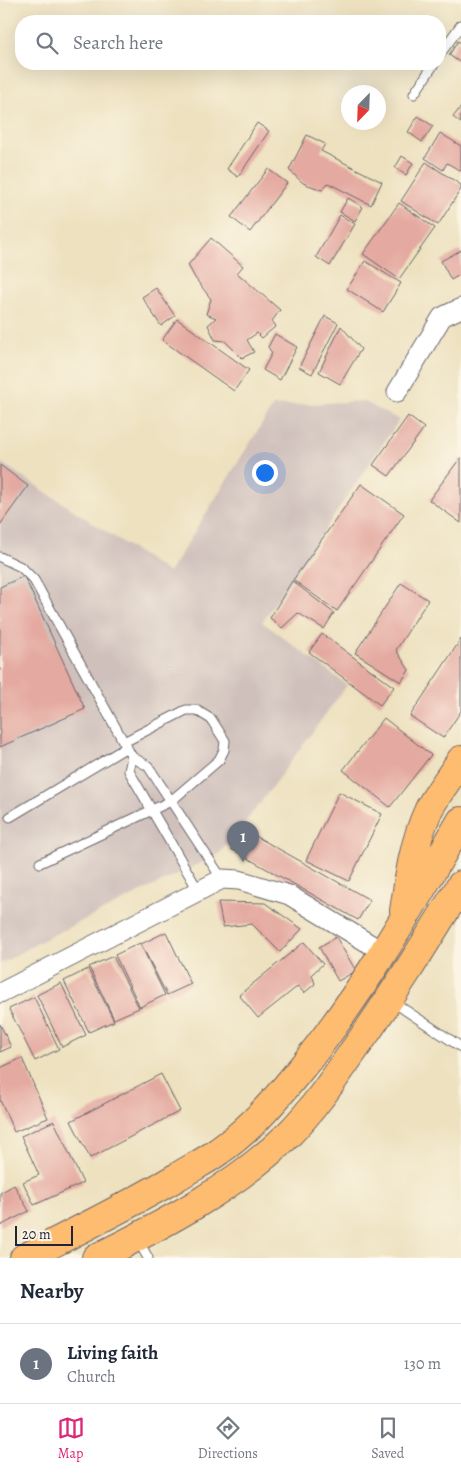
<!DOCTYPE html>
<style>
body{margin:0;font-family:Alegreya,serif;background:#f2f2f3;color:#1f2937}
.compass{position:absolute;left:341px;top:85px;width:45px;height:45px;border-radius:50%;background:#fff;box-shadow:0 5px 20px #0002;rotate:203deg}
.scale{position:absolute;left:15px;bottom:12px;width:58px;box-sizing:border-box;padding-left:5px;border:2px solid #22223b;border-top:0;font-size:14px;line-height:18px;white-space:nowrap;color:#22223b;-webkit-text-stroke:4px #fcf5e5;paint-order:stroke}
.you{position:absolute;left:264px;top:472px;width:18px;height:18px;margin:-12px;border:4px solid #fff;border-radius:50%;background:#1a73e8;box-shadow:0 0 0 8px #1a73e833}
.badge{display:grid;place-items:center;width:32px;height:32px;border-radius:50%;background:#db2777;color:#fff;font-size:16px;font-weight:700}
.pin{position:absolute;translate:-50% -41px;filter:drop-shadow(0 1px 2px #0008)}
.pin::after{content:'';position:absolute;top:26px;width:18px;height:15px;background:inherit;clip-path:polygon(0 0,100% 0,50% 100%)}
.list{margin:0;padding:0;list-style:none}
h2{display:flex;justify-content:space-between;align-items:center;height:65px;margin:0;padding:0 20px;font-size:21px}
h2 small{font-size:16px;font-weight:400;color:#747a83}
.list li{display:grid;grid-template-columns:32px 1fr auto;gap:15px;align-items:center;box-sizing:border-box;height:80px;padding:0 20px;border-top:1px solid #e0e1e3}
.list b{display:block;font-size:19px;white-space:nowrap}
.list p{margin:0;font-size:16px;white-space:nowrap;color:#747a83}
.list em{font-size:16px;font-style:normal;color:#747a83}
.icon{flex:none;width:28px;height:28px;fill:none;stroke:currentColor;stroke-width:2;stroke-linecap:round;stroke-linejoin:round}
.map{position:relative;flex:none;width:461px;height:1258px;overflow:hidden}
.search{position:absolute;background:#fff;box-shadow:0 5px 20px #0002;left:15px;right:15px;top:15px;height:55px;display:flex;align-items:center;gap:12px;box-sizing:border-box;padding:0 18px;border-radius:20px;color:#747a83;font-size:19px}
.sheet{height:145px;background:#fff}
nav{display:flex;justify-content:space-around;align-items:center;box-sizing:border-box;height:70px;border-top:1px solid #e0e1e3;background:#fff;font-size:14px;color:#747a83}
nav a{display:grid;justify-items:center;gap:2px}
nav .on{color:#db2777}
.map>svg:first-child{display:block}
</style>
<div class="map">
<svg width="461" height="1258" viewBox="0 0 461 1258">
<rect width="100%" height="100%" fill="#fcf5e5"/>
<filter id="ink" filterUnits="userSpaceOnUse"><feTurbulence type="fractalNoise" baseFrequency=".02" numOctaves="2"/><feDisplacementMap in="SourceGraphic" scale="10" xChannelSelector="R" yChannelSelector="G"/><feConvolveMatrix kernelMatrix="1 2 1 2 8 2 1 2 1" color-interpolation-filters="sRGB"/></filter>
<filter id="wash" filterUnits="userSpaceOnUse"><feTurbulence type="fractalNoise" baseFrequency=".0096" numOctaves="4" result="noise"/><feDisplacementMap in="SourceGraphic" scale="20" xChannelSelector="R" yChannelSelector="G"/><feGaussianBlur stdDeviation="1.12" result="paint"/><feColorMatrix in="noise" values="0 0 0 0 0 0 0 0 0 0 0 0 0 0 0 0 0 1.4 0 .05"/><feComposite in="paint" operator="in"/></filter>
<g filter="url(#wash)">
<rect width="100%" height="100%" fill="#ede1bf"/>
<path fill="#cfc0bb" d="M363,401l36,19 -137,202 85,63 -89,121 -39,48 -178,87 -41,23v-502l169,111 104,-167z"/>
<g id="blocks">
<path fill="#e4a9a0" d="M458,41l3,2v20l-12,-8z
M461,107v16l-8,-6z
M418,116l15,10 -11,16 -14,-10z
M257,123l12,8 -31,46 -11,-8z
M440,133l21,13v25l-14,-8 -4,7 -18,-12z
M307,135l18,9 -4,7 61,31 -11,23 -43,-22 -6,7 -19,-7 -14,-13z
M402,156l11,7 -7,12 -11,-7z
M426,162l35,23v4l-23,36 -37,-24z
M268,169l19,14 -37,49 -19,-15z
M348,198l15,9 -8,14 -15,-9z
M399,203l36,25 -36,51 -36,-25z
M340,215l15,9 -25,42 -14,-9z
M211,238l32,28 -6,7 43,37 -8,11 4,5 -14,12 -5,-5 -10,7 7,12 -12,6 -17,-17 -10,-1 -7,-15 8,-7 -10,-4 5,-15 -16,-21 -7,-13z
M461,250v24l-10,6 -10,-19z
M365,261l36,22 -18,29 -36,-23z
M156,288l19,28 -14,10 -19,-29z
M325,316l13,7 -26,51 -13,-7z
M177,319l72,51 -15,21 -72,-51z
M341,326l20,23 -21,35 -21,-12z
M275,334l22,13 -17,33 -17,-10 9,-17 -4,-6z
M408,416l16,12 -35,48 -16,-11z
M461,457v66l-32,-23z
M0,465l28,21 -28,39z
M361,484l43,30 -67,97 -44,-31z
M24,576l61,133 -85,38v-160z
M292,581l42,32 -10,16 -26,-16 -16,15 -12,-10z
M401,583l27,17 -32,50 13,20 -8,12 -46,-29z
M322,634l72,53 -14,18 -71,-53z
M461,639v72l-18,27 -33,-22z
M384,718l47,37 -41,52 -47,-37z
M339,792l43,22 -33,67 -43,-21z
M243,829l127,71 -12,20 -127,-71z
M218,902l47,1 37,26 -22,23 -28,-28 -29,3z
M166,932l25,52 -24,11 -26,-51z
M336,937l20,34 -18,10 -19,-34z
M304,942l19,22 -11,10 3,10 -11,9 -6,-7 -40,32 -19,-23z
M140,943l25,52 -25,12 -25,-52z
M113,956l26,52 -25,11 -25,-52z
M88,969l26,52 -25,11 -25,-51z
M61,983l25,52 -24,12 -25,-52z
M34,997l25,52 -24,12 -26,-52z
M0,1024l11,23 -11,5z
M22,1058l26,60 -34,14 -14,-32v-32z
M161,1074l19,37 -90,47 -19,-37z
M54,1121l29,62 -49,22 -11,-23 16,-7 -18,-39z
M14,1185l15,26 -29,15v-33z"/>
</g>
</g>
<g filter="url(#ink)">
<use href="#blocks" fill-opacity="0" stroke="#696569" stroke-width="1"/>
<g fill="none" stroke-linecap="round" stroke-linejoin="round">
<g stroke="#696569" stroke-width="11">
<path id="service" d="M440,54l21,-29
M414,94l20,-30
M0,557l21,10 13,13 98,177
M10,817l117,-70
M40,863l131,-62 48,-41 5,-10 1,-9 -14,-22 -15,-9h-10l-62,32
M198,890l-69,-119 3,-14 16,9 74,113
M390,1000l71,47
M138,1240l10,18"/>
</g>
<g stroke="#696569" stroke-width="21">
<path id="minor" d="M397,392l45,-75 19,-9
M0,993l222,-114 17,1 50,15 94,57"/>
</g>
<g stroke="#696569" stroke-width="30">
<path id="trunk" d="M404,911c5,-35 10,-70 25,-102 9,-17 22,-33 32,-49
M24,1258c51,-26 104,-52 153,-81 14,-9 29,-16 42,-26 29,-20 53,-47 75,-74 65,-78 116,-167 167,-256
M96,1258c65,-32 139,-71 191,-122 25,-25 45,-54 65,-83 39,-54 74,-111 109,-168"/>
</g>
<use href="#service" stroke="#fff" stroke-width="9"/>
<use href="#minor" stroke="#fff" stroke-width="19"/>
<use href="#trunk" stroke="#febc70" stroke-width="28"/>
</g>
</g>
</svg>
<svg class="compass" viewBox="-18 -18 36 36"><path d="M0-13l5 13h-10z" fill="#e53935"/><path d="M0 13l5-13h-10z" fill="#747a83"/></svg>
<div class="scale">20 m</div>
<div class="you"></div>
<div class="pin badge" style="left:243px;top:862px;background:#6b7280">1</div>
<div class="search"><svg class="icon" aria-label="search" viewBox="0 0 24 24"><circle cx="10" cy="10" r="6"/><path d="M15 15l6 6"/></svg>Search here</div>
</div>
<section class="sheet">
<h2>Nearby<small></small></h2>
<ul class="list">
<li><span class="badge" style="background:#6b7280">1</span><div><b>Living faith</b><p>Church</p></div><em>130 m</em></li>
</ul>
</section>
<nav>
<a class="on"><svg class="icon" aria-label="map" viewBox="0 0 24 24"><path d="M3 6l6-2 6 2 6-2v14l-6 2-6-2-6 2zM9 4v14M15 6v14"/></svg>Map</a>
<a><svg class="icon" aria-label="directions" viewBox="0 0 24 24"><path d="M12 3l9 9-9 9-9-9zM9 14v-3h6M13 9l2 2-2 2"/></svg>Directions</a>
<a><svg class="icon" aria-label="saved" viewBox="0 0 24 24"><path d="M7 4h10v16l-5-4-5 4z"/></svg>Saved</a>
</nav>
